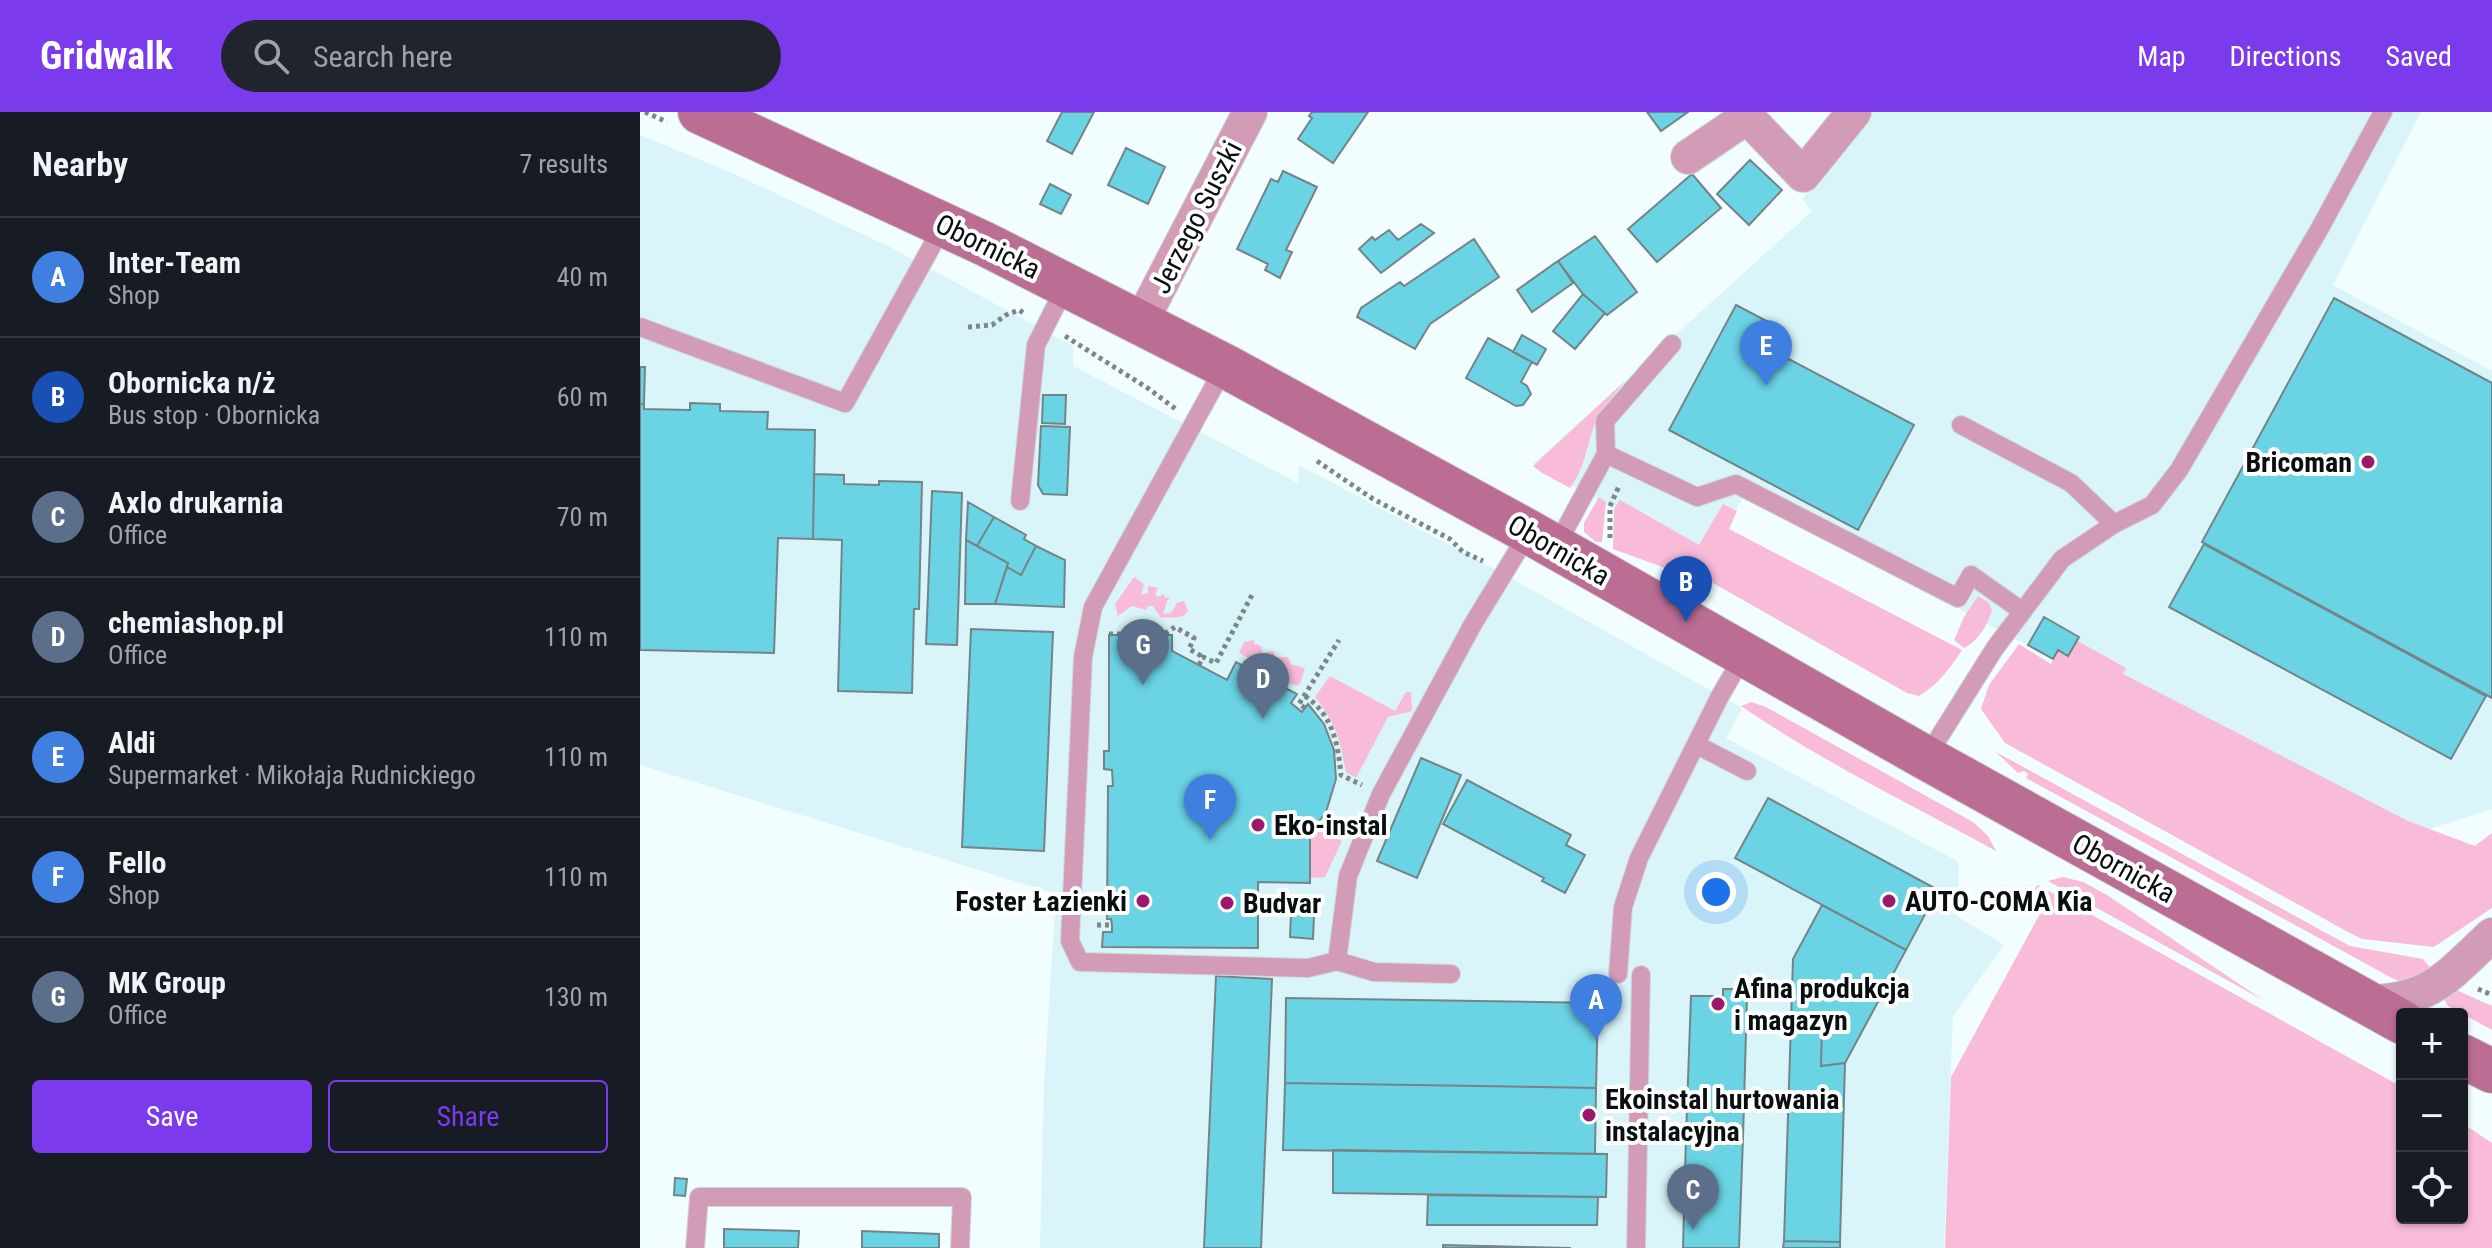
<!DOCTYPE html>
<meta charset="utf-8">
<style>
body{margin:0;font-family:"Roboto Condensed",sans-serif;background:#20242c;color:#f1f3f6}
.controls{position:absolute;right:24px;bottom:24px;display:grid;overflow:hidden;border-radius:8px;box-shadow:0 2px 6px #0004}
.controls button{width:72px;height:72px;display:grid;place-items:center;padding:0;border:0;border-bottom:2px solid #363941;background:#171b24;color:#f1f3f6;font:40px sans-serif}
.you{position:absolute;left:1076px;top:780px;width:28px;height:28px;margin:-20px;border:6px solid #fff;border-radius:50%;background:#1a73e8;box-shadow:0 0 0 12px #1a73e833}
.badge{display:grid;place-items:center;width:52px;height:52px;border-radius:50%;background:#7c3aed;color:#fff;font-size:26px;font-weight:700}
.pin{position:absolute;translate:-50% -66px;filter:drop-shadow(0 2px 4px #0008)}
.pin::after{content:'';position:absolute;top:42px;width:28px;height:24px;background:inherit;clip-path:polygon(0 0,100% 0,50% 100%)}
.list{margin:0;padding:0;list-style:none}
h2{display:flex;justify-content:space-between;align-items:center;height:104px;margin:0;padding:0 32px;font-size:34px}
h2 small{font-size:26px;font-weight:400;color:#9ea1a6}
.list li{display:grid;grid-template-columns:52px 1fr auto;gap:24px;align-items:center;box-sizing:border-box;height:120px;padding:0 32px;border-top:2px solid #363941}
.list b{display:block;font-size:30px;white-space:nowrap}
.list p{margin:0;font-size:26px;white-space:nowrap;color:#9ea1a6}
.list em{font-size:26px;font-style:normal;color:#9ea1a6}
.actions{display:flex;gap:16px;padding:24px 32px}
.actions a{flex:1;padding:18px 0;border:2px solid #7c3aed;border-radius:8px;text-align:center;font-size:28px;color:#7c3aed}
.actions .main{background:#7c3aed;color:#fff}
.icon{flex:none;width:44px;height:44px;fill:none;stroke:currentColor;stroke-width:2;stroke-linecap:round;stroke-linejoin:round}
.map{position:relative;flex:none;width:1852px;height:1136px;overflow:hidden}
header{display:flex;align-items:center;gap:48px;box-sizing:border-box;height:112px;padding:0 40px;background:#7c3aed;color:#fff}
header strong{font-size:38px}
nav{display:flex;gap:44px;margin-inline-start:auto;font-size:28px}
.search{width:560px;height:72px;background:#20242c;display:flex;align-items:center;gap:20px;box-sizing:border-box;padding:0 28px;border-radius:44px;color:#9ea1a6;font-size:30px}
main{display:flex}
aside{flex:1;background:#171b24}
.map>svg:first-child{display:block}
</style>
<header>
<strong>Gridwalk</strong>
<div class="search"><svg class="icon" aria-label="search" viewBox="0 0 24 24"><circle cx="10" cy="10" r="6"/><path d="M15 15l6 6"/></svg>Search here</div>
<nav><a>Map</a><a>Directions</a><a>Saved</a></nav>
</header>
<main>
<aside>
<h2>Nearby<small>7 results</small></h2>
<ul class="list">
<li><span class="badge" style="background:#3f7fe0">A</span><div><b>Inter-Team</b><p>Shop</p></div><em>40 m</em></li>
<li><span class="badge" style="background:#1a4fb4">B</span><div><b>Obornicka n/ż</b><p>Bus stop · Obornicka</p></div><em>60 m</em></li>
<li><span class="badge" style="background:#5c6f8a">C</span><div><b>Axlo drukarnia</b><p>Office</p></div><em>70 m</em></li>
<li><span class="badge" style="background:#5c6f8a">D</span><div><b>chemiashop.pl</b><p>Office</p></div><em>110 m</em></li>
<li><span class="badge" style="background:#3f7fe0">E</span><div><b>Aldi</b><p>Supermarket · Mikołaja Rudnickiego</p></div><em>110 m</em></li>
<li><span class="badge" style="background:#3f7fe0">F</span><div><b>Fello</b><p>Shop</p></div><em>110 m</em></li>
<li><span class="badge" style="background:#5c6f8a">G</span><div><b>MK Group</b><p>Office</p></div><em>130 m</em></li>
</ul>
<div class="actions"><a class="main">Save</a><a>Share</a></div>
</aside>
<div class="map">
<svg width="1852" height="1136" viewBox="0 0 1852 1136">
<rect width="100%" height="100%" fill="#f2fdff"/>
<path fill="#d9f5fa" d="M1232,0h549l-88,173 159,86v438l-101,32 -646,-347 -37,67 -175,-97 279,-253 -10,-12z
M0,23l92,38 154,72 187,101v20l225,117 1,-18 201,107 242,136 -16,30 233,124 -2,54 47,29 -51,71 -9,232h-904l4,-165 12,-189 -416,-129z"/>
<path fill="#f8bbd8" d="M984,270c-11,15 -26,29 -31,47 -7,21 -9,40 -23,59l-28,-15 -9,-7z
M959,385l7,5 -4,40h-6l-12,-10v-9z
M980,388l79,45 24,-41 14,7 -8,18 233,121c-13,19 -23,34 -43,46l-12,-3 -233,-132 -6,8 -55,-20 1,-40z
M494,465l10,7 -3,11 7,-2v-7l10,2 -3,6 3,3 6,-3 1,4 6,-1 -4,4 -4,13 8,-1 6,-10 7,-2 4,10c-7,10 -17,5 -27,7l-8,-12h-5l-2,4 -14,-4 -14,10 -3,-12z
M1338,484l10,6 4,8c-4,15 -14,31 -28,38l-10,-8 10,-23z
M1427,523l59,33 -3,6 285,147 67,25 17,-13v75l-58,39 -72,-8 -14,-7 -343,-189 -24,-34 8,-24 30,-41 32,20z
M614,528v4l6,1 3,8 10,-2 2,6h13l3,7 14,4 -5,16 -4,2 -11,-5 -2,-10 -18,-4 -26,-14 5,-11z
M690,564l65,35 11,-19h5l1,19 -24,6 -32,61 -10,-6c-7,-35 -8,-45 -31,-75z
M1111,590l15,5 207,115 15,14 8,15c-86,-47 -175,-90 -255,-145z
M1356,640l354,194 73,13 10,12 -31,11 -10,-4 -366,-200 2,-4 -4,-3 -6,2z
M678,714l10,5v4l14,6 -17,36 -15,1v-45z
M1423,765l20,5 24,13 156,105 -215,-119z
M1398,773l364,202v131h60v-95l30,20v105h-547l6,-171 91,-167 -19,-12z
M1814,877l38,17v24l-44,-24 -3,-5 2,-7z"/>
<path fill="#6ad4e5" stroke="#748487" stroke-width="2" d="M422,0h32l-22,42 -25,-13z
M672,0h56l-35,51 -35,-24 14,-21 -3,-2z
M1007,0h41l-27,19z
M486,36l39,19 -17,37 -40,-19z
M1110,48l32,30 -33,35 -32,-31z
M643,59l34,16 -31,63 6,2 -12,26 -15,-8 3,-6 -31,-15 34,-70 7,3z
M1052,62l29,34 -64,54 -29,-33z
M410,72l21,11 -10,19 -21,-10z
M781,112l13,9 -53,40 -22,-24 13,-12 3,3 14,-10 9,10z
M955,124l42,56 -30,23 -24,-21 -25,-33z
M834,127l25,38 -69,47 -15,25 -58,-32 4,-9 39,-26 4,4z
M918,149l15,22 -41,29 -15,-22z
M943,182l22,19 -30,36 -22,-18z
M1694,186l158,85v315l-290,-156z
M1096,193l40,21 -10,21 148,78 -56,105 -189,-100z
M882,223l24,14 -9,16 -24,-13z
M848,226l44,24 -11,20 6,4 4,8 -8,11 -7,1 -50,-28z
M0,255h5l-1,37h-4z
M403,283h23l-1,29 -23,-1z
M50,291l30,1v7l48,1 -1,17 48,1 -2,109 -35,-1 -4,115 -134,-3v-246h4v5l46,1z
M401,314l29,1 -3,68 -24,-1 -5,-9z
M174,362l30,1v9l35,1v-4l43,1 -3,127h-5l-2,84 -74,-2 4,-151 -29,-1z
M292,379l30,2 -5,152 -31,-1z
M328,390l26,15 -17,29 -11,-6z
M354,405l32,18 -2,4 12,7 -15,29 -14,-8 1,-4 -31,-17z
M326,428l42,23 -13,41h-30z
M1564,432l282,152 -35,63 -282,-152z
M396,434l29,14 -1,47 -69,-3 12,-37 14,8z
M1404,505l35,20 -11,19 -10,-6 -5,9 -25,-14z
M331,517l82,3 -9,219 -82,-4z
M469,523h63v16l55,29 9,-18 61,32 -6,9 11,9 6,-8 16,20 10,26 2,29 -10,33 -16,21v50l-52,-1v66l-156,-1 1,-15h9v-7l-1,-6h-4l1,-133h5l-1,-16 -8,-1v-18h5z
M781,646l40,17 -44,103 -40,-17z
M827,668l104,55 -5,10 19,10 -20,38 -23,-12 2,-3 -101,-54z
M1128,686l170,92 -32,60 -171,-92z
M1182,793l84,45 -61,113 -24,3 1,-43 -31,-1 2,-63z
M651,802l23,1 -1,24 -23,-2z
M576,864l56,3 -11,269h-57z
M1083,877h16l-1,8h9l-4,141 -57,-2 5,-140h32z
M646,886l312,5 -2,85 -311,-5z
M1151,910l31,1 -1,43 24,-3 -5,179 -56,-1z
M645,971l311,5 -1,66 -312,-4z
M1046,1024l57,2 -4,110h-56z
M693,1038l274,4 -1,43 -273,-4z
M35,1066l12,1 -2,17 -11,-1z
M788,1083l170,2 -1,28h-170z
M84,1117l75,2 -1,17h-74z
M222,1119l77,3v14h-77z
M1144,1129l56,1v6h-57z
M803,1133l128,3h-128z"/>
<g fill="none" stroke-linecap="round" stroke-linejoin="round">
<g stroke="#cdd7d9" stroke-width="20">
<path id="service" d="M0,215l205,76 99,-179
M585,254l-132,241 -10,50 -13,284 10,21 228,6 29,-7 11,-85 33,-82 92,-170 56,-92
M1321,313l110,58 43,41
M966,342l91,43 39,-13 222,114 13,-23 51,36
M380,389l16,-156 30,-60
M915,436l51,-94 -1,-33 67,-77
M1057,633l50,26
M1286,646l69,-110 67,-89 52,-35 38,-19 27,-35 141,-242 63,-116
M697,849l37,11 77,2
M978,862l5,-67 16,-49 81,-162 24,-41
M55,1136l4,-51h263l-2,51
M996,1136l5,-273"/>
</g>
<g stroke="#cdd7d9" stroke-width="36">
<path id="minor" d="M1048,45l59,-40 56,58 51,-63
M501,210l109,-210
M1726,890c64,0 82,-26 126,-67"/>
</g>
<g stroke="#cdd7d9" stroke-width="46">
<path id="secondary" d="M60,0l285,132 240,122 304,166 397,226 476,264
M1822,944l30,15"/>
</g>
<path stroke="#7e8688" stroke-width="5" stroke-dasharray="4 4" stroke-linecap="butt" d="M5,0l22,10
M328,215l24,-2 14,-10 13,-5 6,4
M425,224l84,53 28,21
M677,349l56,38 77,40 13,13 20,9
M970,426v-32l9,-20
M469,522h55l11,-7 19,11 -5,11 14,8
M559,553l4,-8 13,6 37,-70
M665,584c28,19 33,48 36,79l21,10
M665,596l-6,-4 40,-64
M457,813h15
M1838,877l14,6"/>
<use href="#service" stroke="#d39cb6" stroke-width="18"/>
<use href="#minor" stroke="#d39cb6" stroke-width="34"/>
<use href="#secondary" stroke="#bb6d94" stroke-width="44"/>
</g>
<g fill="#9c186a" stroke="#fff" stroke-width="3">
<circle cx="1728" cy="350" r="8"/>
<circle cx="618" cy="713" r="8"/>
<circle cx="503" cy="789" r="8"/>
<circle cx="1249" cy="789" r="8"/>
<circle cx="587" cy="791" r="8"/>
<circle cx="1078" cy="892" r="8"/>
<circle cx="949" cy="1003" r="8"/>
</g>
<g text-anchor="middle" stroke-width="8" stroke-linejoin="round" paint-order="stroke">
<g font-size="28" fill="#090f10" stroke="#fff">
<text transform="translate(556 105) rotate(-63)" y="10">Jerzego Suszki</text>
<text transform="translate(348 134) rotate(26)" y="10">Obornicka</text>
<text transform="translate(919 438) rotate(30)" y="10">Obornicka</text>
<text transform="translate(1484 756) rotate(29)" y="10">Obornicka</text>
</g>
<g font-size="28" font-weight="bold" fill="#090f10" stroke="#fff" text-anchor="start">
<text x="1712" y="360" text-anchor="end">Bricoman</text>
<text x="634" y="723">Eko-instal</text>
<text x="487" y="799" text-anchor="end">Foster Łazienki</text>
<text x="1265" y="799">AUTO-COMA Kia</text>
<text x="603" y="801">Budvar</text>
<text x="1094" y="886">Afina produkcja<tspan x="1094" dy="32">i magazyn</tspan></text>
<text x="965" y="997">Ekoinstal hurtowania<tspan x="965" dy="32">instalacyjna</tspan></text>
</g>
</g>
</svg>
<div class="controls">
<button>+</button>
<button>−</button>
<button><svg class="icon" aria-label="locate" viewBox="0 0 24 24"><circle cx="12" cy="12" r="6"/><path d="M12 2v4M12 18v4M2 12h4M18 12h4"/></svg></button>
</div>
<div class="you"></div>
<div class="pin badge" style="left:956px;top:928px;background:#3f7fe0">A</div>
<div class="pin badge" style="left:1046px;top:510px;background:#1a4fb4">B</div>
<div class="pin badge" style="left:1053px;top:1118px;background:#5c6f8a">C</div>
<div class="pin badge" style="left:623px;top:607px;background:#5c6f8a">D</div>
<div class="pin badge" style="left:1126px;top:274px;background:#3f7fe0">E</div>
<div class="pin badge" style="left:570px;top:728px;background:#3f7fe0">F</div>
<div class="pin badge" style="left:503px;top:573px;background:#5c6f8a">G</div>
</div>
</main>
